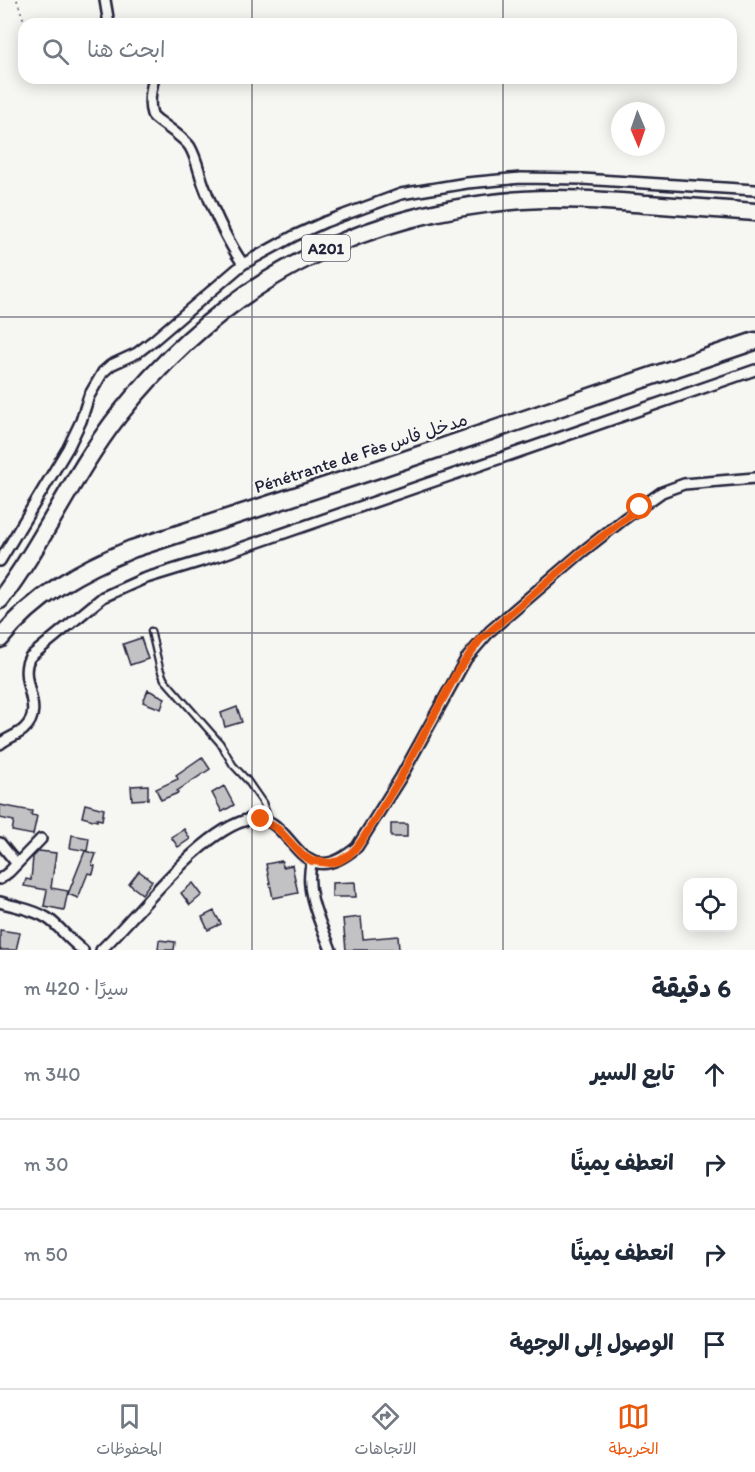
<!DOCTYPE html>
<html lang="ar">
<meta charset="utf-8">
<style>
body{margin:0;font-family:Itim,"Playpen Sans Arabic",sans-serif;background:#f6f6f7;color:#1f2937;direction:rtl}
.controls{position:absolute;right:18px;bottom:18px;display:grid;overflow:hidden;border-radius:12px;box-shadow:0 3px 15px #0003}
.controls button{width:54px;height:54px;display:grid;place-items:center;padding:0;border:0;border-bottom:2px solid #e0e1e3;background:#fff;color:#1f2937;font:30px sans-serif}
.compass{position:absolute;left:611px;top:102px;width:54px;height:54px;border-radius:50%;background:#fff;box-shadow:0 3px 15px #0003;rotate:178deg}
.stop{position:absolute;width:18px;height:18px;margin:-14px;border:4px solid #ea580c;border-radius:50%;background:#fff}
.stop.end{background:#ea580c;border-color:#fff;box-shadow:0 2px 6px #0008}
.list{margin:0;padding:0;list-style:none}
h2{display:flex;justify-content:space-between;align-items:center;height:78px;margin:0;padding:0 24px;font-size:26px}
h2 small{font-size:20px;font-weight:400;color:#747a83}
.list li{display:grid;grid-template-columns:39px 1fr auto;gap:18px;align-items:center;box-sizing:border-box;height:90px;padding:0 24px;border-top:2px solid #e0e1e3}
.list b{display:block;font-size:22px;white-space:nowrap}
.list em{font-size:20px;font-style:normal;color:#747a83}
.icon{flex:none;width:33px;height:33px;fill:none;stroke:currentColor;stroke-width:2;stroke-linecap:round;stroke-linejoin:round}
.map{position:relative;flex:none;width:755px;height:950px;overflow:hidden;direction:ltr}
.search{position:absolute;background:#fff;box-shadow:0 3px 15px #0003;left:18px;right:18px;top:18px;height:66px;display:flex;align-items:center;gap:15px;box-sizing:border-box;padding:0 21px;border-radius:18px;color:#747a83;font-size:22px}
.sheet{height:438px;background:#fff}
nav{display:flex;justify-content:space-around;align-items:center;box-sizing:border-box;height:84px;border-top:2px solid #e0e1e3;background:#fff;font-size:16px;color:#747a83}
nav a{display:grid;justify-items:center;gap:3px}
nav .on{color:#ea580c}
.map>svg:first-child{display:block}
</style>
<div class="map">
<svg width="755" height="950" viewBox="0 0 755 950">
<rect width="100%" height="100%" fill="#f6f6f2"/>
<filter id="ink" filterUnits="userSpaceOnUse"><feTurbulence type="fractalNoise" baseFrequency=".0167" numOctaves="2"/><feDisplacementMap in="SourceGraphic" scale="12" xChannelSelector="R" yChannelSelector="G"/><feConvolveMatrix kernelMatrix="1 2 1 2 8 2 1 2 1" color-interpolation-filters="sRGB"/></filter>
<g filter="url(#ink)">
<path fill="#c2c2c4" stroke="#22223b" stroke-width="1.5" d="M141,638l7,21 -18,6 -7,-21z
M148,690l17,8 -4,11 -18,-7z
M237,707l5,15 -17,5 -4,-14z
M202,757l8,12 -33,22 1,2 -17,7 -5,-11 22,-10 -2,-4z
M148,785v14l-16,1 -1,-14z
M224,786l10,19 -12,7 -10,-19z
M85,804l19,5 -2,11 -5,-1v2l-15,-4z
M0,805l32,6 -1,4 6,1 -4,19 -21,-4 2,-10 -14,-3z
M391,824h16v13h-16z
M184,829l6,10 -12,8 -7,-10z
M72,835l17,3 -2,13 -17,-3z
M39,851l17,2 -5,35 17,3 -4,19 -20,-4 3,-16 -23,-4 2,-7 5,1 2,-23z
M85,851l11,3 -4,11 3,1 -2,8 -5,-1 -10,25 -10,-4z
M282,861l1,6 9,-2 6,28 -25,5 -7,-34z
M139,871l13,10 -10,13 -13,-10z
M355,882l1,15h-24v-14z
M193,883l9,12 -12,10 -9,-12z
M214,911l7,13 -13,6 -6,-13z
M361,917l2,22 35,-3 1,14h-53l-3,-31z
M0,930l20,3 -4,17h-16z
M159,940l16,2 -1,8h-16z"/>
<g fill="none" stroke-linecap="round" stroke-linejoin="round">
<g stroke="#22223b" stroke-width="9">
<path id="service" d="M151,631l9,38 4,10 56,64 13,22 14,15 16,23 6,17"/>
</g>
<g stroke="#22223b" stroke-width="14">
<path id="minor" d="M105,0l4,24
M154,78c-3,11 -6,25 -2,36 1,5 30,21 38,33 7,12 9,26 14,39 10,26 23,55 39,78
M0,561l68,-113 13,-27 8,-25 14,-24 8,-7 26,-12 17,-13 89,-76 51,-28 31,-14 76,-28 66,-11 54,-5 61,1 173,11
M0,744c7,-6 18,-9 24,-15 23,-21 -8,-49 6,-72l73,-60 40,-18 75,-23 537,-186
M0,843l17,21
M312,861c-9,29 9,63 19,89
M0,879l9,-7 32,-33
M0,902c15,5 33,7 47,16 13,8 22,23 36,32
M101,950c37,-35 101,-122 150,-131 43,-8 45,80 106,28l44,-70 65,-118 24,-28 92,-79 42,-33 38,-27 22,-8 71,-6"/>
</g>
<g stroke="#22223b" stroke-width="21">
<path id="motorway" d="M0,600c44,-58 73,-126 118,-184 104,-131 237,-204 405,-216 42,-3 84,1 125,4 36,3 71,5 107,8
M0,639c35,-44 81,-69 132,-90l249,-81 374,-127"/>
</g>
<path stroke="#22223b" stroke-width="1.5" stroke-dasharray="1.5 4.5" stroke-linecap="butt" d="M17,0l8,24"/>
<use href="#service" stroke="#f6f6f2" stroke-width="4.5"/>
<use href="#minor" stroke="#f6f6f2" stroke-width="9"/>
<use href="#motorway" stroke="#f6f6f2" stroke-width="16"/>
</g>
</g>
<g fill="none" stroke-linecap="round" stroke-linejoin="round" filter="url(#ink)">
<path stroke="#ea580c" stroke-width="8" d="M261,819l17,10 24,26 10,6 18,2 9,-2 10,-6 8,-8 7,-10 37,-60 58,-108 21,-29 102,-88 58,-45"/>
</g>
<path fill="none" stroke="#22223b" stroke-width="1.5" stroke-opacity="0.55" d="M252,0v24M503,0v24M252,78v872M503,78v872M0,317h755M0,633h755"/>
<g text-anchor="middle" stroke-width="4.5" stroke-linejoin="round" paint-order="stroke">
<rect fill="#f6f6f2" stroke="#626272" stroke-width="1.5" x="302" y="235" width="48" height="26" rx="4.5"/>
<g font-size="16" font-weight="bold" fill="#22223b">
<text x="326" y="254">A201</text>
</g>
<g font-size="18" fill="#22223b" stroke="#f6f6f2">
<text transform="translate(361 453) rotate(-18)" y="6">Pénétrante de Fès مدخل فاس</text>
</g>
</g>
</svg>
<div class="controls">
<button><svg class="icon" aria-label="locate" viewBox="0 0 24 24"><circle cx="12" cy="12" r="6"/><path d="M12 2v4M12 18v4M2 12h4M18 12h4"/></svg></button>
</div>
<svg class="compass" viewBox="-18 -18 36 36"><path d="M0-13l5 13h-10z" fill="#e53935"/><path d="M0 13l5-13h-10z" fill="#747a83"/></svg>
<div class="stop" style="left:640px;top:507px"></div>
<div class="stop end" style="left:261px;top:819px"></div>
<div class="search"><svg class="icon" aria-label="search" viewBox="0 0 24 24"><circle cx="10" cy="10" r="6"/><path d="M15 15l6 6"/></svg>ابحث هنا</div>
</div>
<section class="sheet">
<h2>6 دقيقة<small>سيرًا · 420 m</small></h2>
<ul class="list">
<li><svg class="icon" aria-label="ahead" viewBox="0 0 24 24"><path d="M12 20V5M6 11l6-6 6 6"/></svg><div><b>تابع السير</b></div><em>340 m</em></li>
<li><svg class="icon" aria-label="right" viewBox="0 0 24 24"><path d="M7 20v-9h11M14 6l5 5-5 5"/></svg><div><b>انعطف يمينًا</b></div><em>30 m</em></li>
<li><svg class="icon" aria-label="right" viewBox="0 0 24 24"><path d="M7 20v-9h11M14 6l5 5-5 5"/></svg><div><b>انعطف يمينًا</b></div><em>50 m</em></li>
<li><svg class="icon" aria-label="arrive" viewBox="0 0 24 24"><path d="M6 21V4h12l-3 4 3 4H6"/></svg><div><b>الوصول إلى الوجهة</b></div></li>
</ul>
</section>
<nav>
<a class="on"><svg class="icon" aria-label="map" viewBox="0 0 24 24"><path d="M3 6l6-2 6 2 6-2v14l-6 2-6-2-6 2zM9 4v14M15 6v14"/></svg>الخريطة</a>
<a><svg class="icon" aria-label="directions" viewBox="0 0 24 24"><path d="M12 3l9 9-9 9-9-9zM9 14v-3h6M13 9l2 2-2 2"/></svg>الاتجاهات</a>
<a><svg class="icon" aria-label="saved" viewBox="0 0 24 24"><path d="M7 4h10v16l-5-4-5 4z"/></svg>المحفوظات</a>
</nav>
